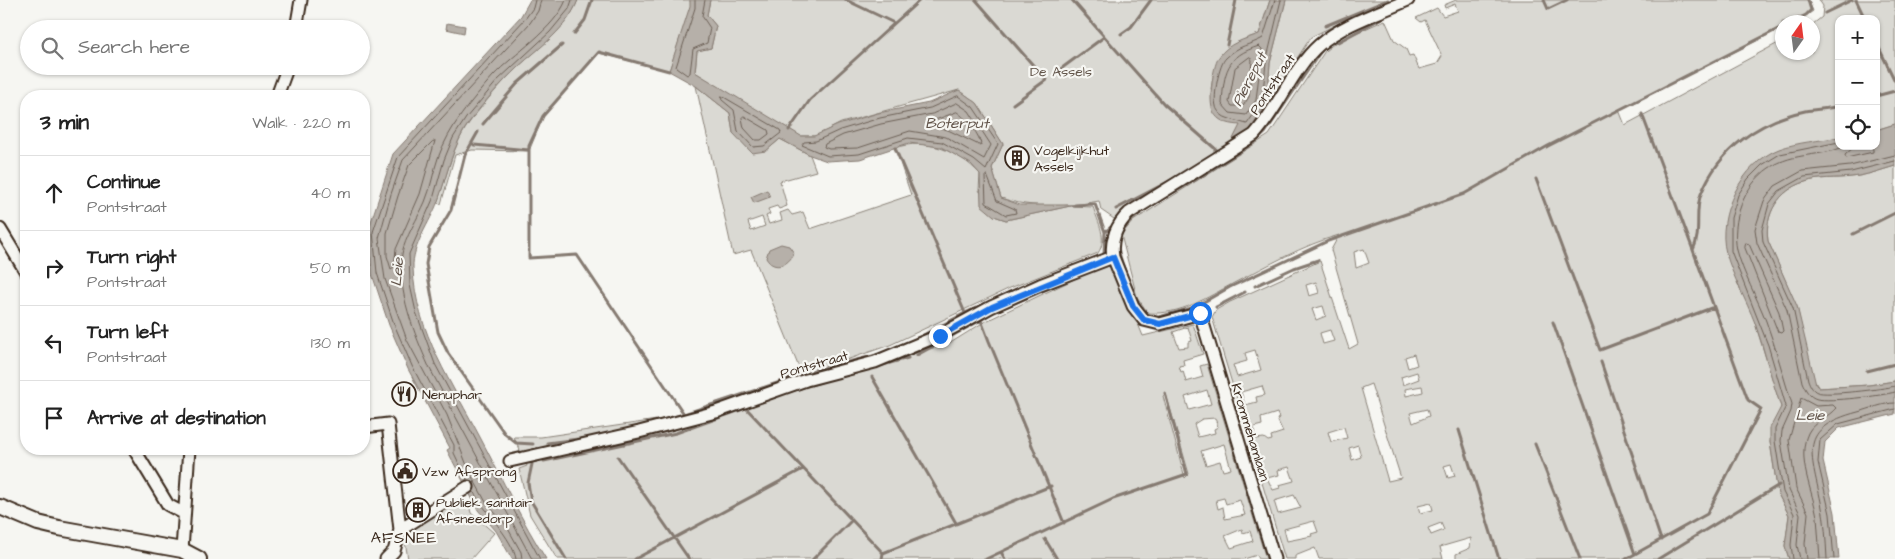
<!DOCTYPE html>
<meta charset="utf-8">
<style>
body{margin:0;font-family:"Architects Daughter",sans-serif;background:#f6f6f6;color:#222}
.controls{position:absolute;right:15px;top:15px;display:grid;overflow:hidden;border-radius:10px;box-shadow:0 1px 4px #0004}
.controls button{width:45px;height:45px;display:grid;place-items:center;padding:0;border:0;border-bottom:1px solid #e0e0e0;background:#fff;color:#222;font:25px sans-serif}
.compass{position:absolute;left:1775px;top:15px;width:45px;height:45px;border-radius:50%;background:#fff;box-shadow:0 1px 4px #0004;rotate:14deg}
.stop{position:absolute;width:15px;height:15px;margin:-11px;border:4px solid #1a73e8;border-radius:50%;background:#fff}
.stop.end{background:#1a73e8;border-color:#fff;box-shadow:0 1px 5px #0008}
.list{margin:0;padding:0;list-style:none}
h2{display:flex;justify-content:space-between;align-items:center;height:65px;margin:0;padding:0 20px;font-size:21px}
h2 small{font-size:16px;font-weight:400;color:#767676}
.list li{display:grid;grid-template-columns:32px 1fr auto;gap:15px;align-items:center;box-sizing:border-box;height:75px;padding:0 20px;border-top:1px solid #e0e0e0}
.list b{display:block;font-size:19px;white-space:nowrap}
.list p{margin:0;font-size:16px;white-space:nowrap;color:#767676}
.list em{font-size:16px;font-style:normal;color:#767676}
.icon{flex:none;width:28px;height:28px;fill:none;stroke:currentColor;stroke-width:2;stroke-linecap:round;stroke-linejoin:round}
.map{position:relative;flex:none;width:1895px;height:559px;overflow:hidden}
.search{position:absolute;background:#fff;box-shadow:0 1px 4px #0004;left:20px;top:20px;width:350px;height:55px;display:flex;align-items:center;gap:12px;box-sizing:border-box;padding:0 18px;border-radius:28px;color:#767676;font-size:19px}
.panel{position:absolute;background:#fff;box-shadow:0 1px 4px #0004;left:20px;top:90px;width:350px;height:365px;border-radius:20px}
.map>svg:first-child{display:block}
</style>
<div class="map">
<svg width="1895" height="559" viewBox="0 0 1895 559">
<rect width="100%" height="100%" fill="#f6f6f2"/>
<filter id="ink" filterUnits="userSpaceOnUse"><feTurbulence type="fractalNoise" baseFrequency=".02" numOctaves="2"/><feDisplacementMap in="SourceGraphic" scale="10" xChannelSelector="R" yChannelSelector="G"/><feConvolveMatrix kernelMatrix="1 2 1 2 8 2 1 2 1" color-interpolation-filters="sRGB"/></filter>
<g filter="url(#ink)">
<path fill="#dad9d3" stroke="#8a8278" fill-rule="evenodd" d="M578,0h112l1,6 -22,65 -70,-18 -56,64 -14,34 -57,-1 -17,5 -14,49 -4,-1c11,-29 15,-58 35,-84 14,-18 29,-36 45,-51 22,-21 50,-39 61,-68z
M710,0h560l-11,34c-33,11 -43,20 -48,55l30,36 -11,20 -12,8 -4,-7v18l-100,55 -13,-9 -2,-9c-32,6 -67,8 -98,-3l-9,-30 11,-24 -26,-41 -18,-13 -118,33 -25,13h-16l-55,-31 -50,-33 2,-21 14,-3 5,-22 -9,-11z
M1286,0h99l-74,37 -44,67 3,-41z
M1456,0h352l5,11c-11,8 -17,11 -31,11v6l-163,82 6,15 157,-84v11h30l1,-28 9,-7 1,-11 -4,-6h76v124l-19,6v-111h-37v118l-61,13 -19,11 -4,162 26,84 -11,35 8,52 11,21 -4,31 4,13h-333v-5l14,-6 1,-10 -31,9 3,12h-124l-4,-11 -20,8v3h-10l-73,-242 4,-7 14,-8 90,-41 29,88 9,-5 -27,-94 8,-15c-36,10 -72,31 -105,48 -28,15 -53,32 -86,30l-11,-16 -16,-62 12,-14 136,-86 56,-84 11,-9 49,-22 9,20 12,9 3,7 4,-1 6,14 18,-5 5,-8 -17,-36 -4,2 -5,-4 21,-10 6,8 15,-5 -3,-7 -10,4 -1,-3zM1364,249l5,14 -13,5 -2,-16zM1316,282l3,11 -10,3 -3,-11zM1323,306l3,10 -10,4 -4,-11zM1330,330l4,11 -11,3 -3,-11zM1255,350l6,20 -24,7 -4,-12 14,-4 -2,-8zM1414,354l3,11 -9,3 -3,-11zM1417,372l2,7 -16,6 -2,-8zM1371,384l30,94 -13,3 -27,-93zM1262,386l3,9 -9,2 1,5 -12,3 -4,-13zM1422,386l1,6 -17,4 -1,-7zM1427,409l2,7 -16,7 -3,-10zM1277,413l2,5 -2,1 6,13 -12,4 1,4 -4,1 -4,-3 -9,1 -1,-12 8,-2 -1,-7zM1344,427l3,11 -16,4 -3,-10zM1358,445l3,12 -9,3 -3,-12zM1451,464l4,12 -7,2 -4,-12zM1289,467l5,14 -15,4 1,3 -7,2 -6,-12 12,-3 -1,-5zM1294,495l7,13 -23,6 -4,-13zM1431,503l2,7 -13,3 -2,-7zM1314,521l4,11 -7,2 1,2 -25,5 -3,-12zM1441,523l3,7 -13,5 -3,-7z
M696,86l34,27 3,20 33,18 14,-12 30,16 6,16 -36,10 7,25 -8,3 -2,-3 -9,3 2,5 -4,2 3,8 13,-4 -2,-7 8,-3 4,5 11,-3 7,17 101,-34 -16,-47c30,-11 64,3 85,26l-1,16 15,26 12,4 64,-14 23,1c5,15 15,32 5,46l-88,35 -120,57 -88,30 -51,-125 -18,5zM762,217l3,9 -14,5 -3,-9z
M1895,166v215l-26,4 -50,3 -6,-9 -16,-72 -29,-66c-4,-27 11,-51 37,-59 14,-5 31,-3 46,-5 14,-1 30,-7 44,-11z
M1104,265l11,3 28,68 50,-12 10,30 -20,6 1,5 -5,1 2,6 2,-1 3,11 17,-5 -3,-11 7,-2 59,195h-7l-2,-4 -13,4h-687l-27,-44 -11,-46 8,-3 -13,-29h27l143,-21 57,-20 9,9 202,-63 32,-20zM1188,327l4,14 -4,1v5l-9,1 -6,-16zM1207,390l4,14 -22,6 -4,-13zM1166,394l23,80 -4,4 -22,-82zM1215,418l3,9 -4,2 1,4 -17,4 -4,-13 8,-5zM1224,444l7,25 -8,2 -3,-10 -14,4 -5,-14zM1224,498l2,6 14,-4 5,15 -20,4 -2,-12 -5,2 -2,-9zM1242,529l1,4 7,-2 3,10 -22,7 -6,-12z
M459,504l10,1 2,8 23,20 -23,26h-63l-3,-18 4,-10 36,-25z"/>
<path fill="#b6b0a9" stroke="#857a71" d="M530,0h48c-11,29 -38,47 -60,67 -17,16 -34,35 -48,54 -18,25 -22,52 -32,80 -8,22 -26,44 -25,67 2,63 40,117 68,171 21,40 41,82 65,120h-34l-16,-28 -18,-21 -31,-60 3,-2 -42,-79 -19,-44 -17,-51 -4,-43 25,-77 128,-138z
M690,0h20l-3,15 9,11 -5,22 -14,3 -2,21 106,64h13l24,-11 40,-12 51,-10 30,-13 18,13 26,41 -11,24 9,30 19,7h55l-69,15 -12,-4 -13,-11 -1,-31 -9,-10 -30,-17 -32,-4 -49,16 -33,2 -17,-6 -30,-16 -14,12 -14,2 -19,-20 -3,-20 -34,-27 -27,-15 21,-65z
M1270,0h16l-16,63 -3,41 -17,26 -20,15 10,-20c-29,-2 -31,-16 -28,-42 1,-8 3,-20 7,-26 9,-14 26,-18 40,-23z
M447,23l18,3 -1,7 -18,-4z
M1895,124v42c-14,4 -30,10 -44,11 -15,2 -32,0 -46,5 -26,8 -41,32 -37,59l29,65 19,79 3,3 50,-3 26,-4v33l-56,14 -14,14 -2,19 12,52 4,46h-50l-4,-13 4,-31 -11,-21 -8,-52v-14l11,-21c-10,-28 -16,-56 -26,-84 -9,-23 -22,-46 -29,-70 -10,-38 16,-90 53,-104 19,-7 40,-8 60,-12v9h37v-16z
M767,190l3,7 -16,6 -3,-6z
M781,244l8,2 5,7c-5,12 -20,19 -28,5l3,-9z"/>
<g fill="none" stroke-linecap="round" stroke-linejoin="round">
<path stroke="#6c6056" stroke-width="1" d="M695,0v8l-19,59 11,8 3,-2 3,-24 14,-6 3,-15 -8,-12 3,-16
M1275,0l-12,38c-14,8 -23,6 -37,20 -7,6 -13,39 -10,48 0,3 4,8 7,10 2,2 20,7 24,8l15,-22 4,-40 15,-62
M1259,46l3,3 -6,51 -10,15 -16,-2 -8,-9c2,-32 4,-48 37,-58z
M1250,57l2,3 -3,37 -6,9h-11l-3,-4 6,-34z
M722,96l58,34 1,3 -17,13 -11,1 -15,-16 -4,-21 -12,-10z
M958,96l15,11 25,37 -12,26 -12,-10 -32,-18 -34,-4 -49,16 -31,2 -26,-11 2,-3 12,-1 24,-11 40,-12 50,-10z
M957,103l12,8 22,34 -7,14 -38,-22 -36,-6 -52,17 -29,1 -5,-2 1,-3 18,-9 38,-11 51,-10z
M957,112c9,6 24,24 24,34l-33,-16 -18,-5 1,-3z
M744,116l24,14 1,4 -8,6h-6l-11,-12 -2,-10z
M435,141l-15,53 -24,55 -2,18 -3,2 -4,-13v-23l11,-37 11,-31 23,-23z
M1855,146l-10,9 1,3 27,-6v-3l-5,-3
M1895,155l-45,11 -48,5 -27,15 -11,15 -9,28 2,14 30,67 15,72c3,7 7,15 15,17 13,3 64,-3 78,-7
M1895,161l-44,11 -47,5 -25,14 -10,13 -7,26 1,12 30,66 15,72c2,5 4,10 9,12 9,4 67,-3 78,-6
M987,175l10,26 18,8 1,4 -10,2 -20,-12 -1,-26z
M1746,243l3,1 30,68 4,19 -2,2 -3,-1 -33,-84z
M467,480l-13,-27v-8l-42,-79 -18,-42 -17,-51 -4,-41 25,-75 127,-138 8,-11 2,-8
M473,491c11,20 40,48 43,68
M522,559l-1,-7 -15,-27 -19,-21 -17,-31 -23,-58 -40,-75 -22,-61 -6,-41 12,-44 12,-34 127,-137 8,-12 3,-11
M532,559l-103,-192c-15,-34 -32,-76 -27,-113 2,-15 17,-38 23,-52 6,-14 8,-30 13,-44 11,-31 33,-57 55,-82 20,-22 62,-47 73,-76
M540,559l-105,-195 -19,-52 -6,-27 -1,-31 24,-55 11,-39 9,-22 13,-20 32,-38 52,-48 19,-23 3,-9
M1793,559l-2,-14 3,-31 -11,-22 -8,-51v-12l11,-23 -18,-61 -37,-94v-33l7,-23 10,-16 14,-14 18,-11 59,-12
M1800,559l-3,-14 3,-31 -11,-24 -8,-49 1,-10 9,-20 1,-7c-9,-28 -16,-56 -26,-83 -9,-24 -23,-47 -29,-71 -6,-29 7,-65 32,-82 26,-17 52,-10 76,-22
M1807,559l-2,-15 3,-31 -12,-25 -7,-48 12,-42 15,8 17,-1 3,3c-7,9 -22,13 -28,25 -12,26 5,58 9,84 1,14 2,28 3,42
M1827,559c-1,-19 -2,-38 -6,-57 -10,-49 -24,-74 37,-90 12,-3 25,-9 37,-9
M1834,559l-4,-45 -12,-52 2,-22 18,-16 57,-15"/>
<path stroke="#857a71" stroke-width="3" d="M846,0l48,23
M976,0l70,80 -33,24
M1072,0l92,104 55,48 -2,1
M1544,0l4,9 19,-9
M1856,0l9,19
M1825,13l27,-13
M1791,22l15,-7 5,-5 -3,-10
M1325,26l63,-26
M574,34l11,-14 7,-20
M1121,34l10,-7 20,-27
M1338,42l44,-24
M1876,42l19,39
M1227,45l9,-45
M669,71l-70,-19 -56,64 -14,30v112l48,-3 107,159 117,-39
M1058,71l46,-34
M1876,96l19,-5
M1642,114l51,136
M483,124l34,-40 45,-39
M789,130l21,-30 110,-100
M478,132l-13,23 -14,55 -22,37 -3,17 12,68 10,21 57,81 11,9 17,1
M474,145l55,5
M895,148l70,165 -51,27
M1536,179l64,171 114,-43
M1194,181l61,-39 10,-9 56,-82
M1075,205l20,-1 10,28 6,-5
M1116,209l61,-32
M1853,234l42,-21
M1104,255l1,-23
M1129,283c-3,-11 -11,-27 -11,-38 2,-28 50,-48 72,-62
M1255,286l39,-18 24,-8
M1133,291l8,17 11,11 43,-12 35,-20 98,-46 136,-47 84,-48 234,-119
M1006,294l33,-15
M1005,307l61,-26
M1216,307l29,-15
M965,313l24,-11
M988,315l-7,5 8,21 75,182
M1553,322l82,232
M917,355l64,-35
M1601,362l60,178
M812,371l69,-17
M1867,371l28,-7
M843,376l65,-18
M872,377l84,146
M806,386l14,-4
M670,418l14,-4
M1459,430l40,129
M547,443l39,-5
M1535,444l45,115
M618,457l71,102
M544,461l132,-28 70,-25 137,145
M532,464l-4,19 3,18 35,58
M1045,539l12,20
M1001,552l4,7
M635,559l168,-90
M813,559l39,-39
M882,559l1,-6 168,-67
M986,559l127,-60 74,-25 -22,-81
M1626,559l81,-45 54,-105 -13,-9 -55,-150c9,-18 1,-38 8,-56 18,-45 58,-73 104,-83 11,-2 23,-2 34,-5
M1658,559l121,-74"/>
<path stroke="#605248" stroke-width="1" stroke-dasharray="6 5" stroke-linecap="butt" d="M471,485l24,-17"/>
<g stroke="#3b2a1e" stroke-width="15">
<path id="minor" d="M296,29l5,-29
M277,96l11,-30
M0,229l26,43
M364,427l24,-3 12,106 -6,21 -8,8
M134,449l34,56 15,8
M510,461l129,-29 77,-20 90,-32 69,-18 65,-27 51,-28 49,-22 73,-28
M400,530l68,-43
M182,550l7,-101
M1274,559l-74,-246 -40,11 -16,-4 -11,-14 -20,-49c-3,-17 4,-33 16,-44l125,-78c24,-26 39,-67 65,-90 24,-21 60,-32 89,-45"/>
</g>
<g stroke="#3b2a1e" stroke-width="18">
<path id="tertiary" d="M0,507l38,16 21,5 123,22 17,9"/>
</g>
<use href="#minor" stroke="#f6f6f2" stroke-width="11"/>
<use href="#tertiary" stroke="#f6f6f2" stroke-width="14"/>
</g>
</g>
<g fill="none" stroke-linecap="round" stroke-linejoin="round" filter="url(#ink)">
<path stroke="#1a73e8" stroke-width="6" d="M940,336l52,-29 121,-50 20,49 11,14 16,4 40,-11"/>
</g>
<defs>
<g id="building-ring" transform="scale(1.25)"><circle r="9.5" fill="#f6f6f2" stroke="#3b2a1e" stroke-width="1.5"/><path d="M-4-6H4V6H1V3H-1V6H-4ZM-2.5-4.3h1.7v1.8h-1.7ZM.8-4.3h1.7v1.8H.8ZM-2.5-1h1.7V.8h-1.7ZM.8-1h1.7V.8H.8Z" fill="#3b2a1e"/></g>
<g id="restaurant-ring" transform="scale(1.25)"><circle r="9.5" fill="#f6f6f2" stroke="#3b2a1e" stroke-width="1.5"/><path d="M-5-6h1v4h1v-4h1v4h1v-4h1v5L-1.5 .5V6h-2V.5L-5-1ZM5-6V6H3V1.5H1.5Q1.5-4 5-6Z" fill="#3b2a1e"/></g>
<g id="civic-ring" transform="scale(1.25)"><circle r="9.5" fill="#f6f6f2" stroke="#3b2a1e" stroke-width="1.5"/><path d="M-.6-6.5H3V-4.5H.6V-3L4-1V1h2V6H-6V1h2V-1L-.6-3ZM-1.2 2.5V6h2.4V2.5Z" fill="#3b2a1e"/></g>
</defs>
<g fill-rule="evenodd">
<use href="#building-ring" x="1017" y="158"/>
<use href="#restaurant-ring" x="404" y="394"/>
<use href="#civic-ring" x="405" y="471"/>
<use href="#building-ring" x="418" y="510"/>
</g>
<g text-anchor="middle" stroke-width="4.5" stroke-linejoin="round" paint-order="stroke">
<g font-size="14" fill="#63564b" stroke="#f6f6f2">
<text x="1061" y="76">De Assels</text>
</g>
<g font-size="14" fill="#3b2a1e" stroke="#f6f6f2">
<text transform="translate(1272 84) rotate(-56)" y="5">Pontstraat</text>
<text transform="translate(814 364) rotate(-16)" y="5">Pontstraat</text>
<text transform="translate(1251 432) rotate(73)" y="5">Krommehamlaan</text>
</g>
<g font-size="14" fill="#3b2a1e" stroke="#f6f6f2" text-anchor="start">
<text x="1034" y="155">Vogelkijkhut<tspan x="1034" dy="16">Assels</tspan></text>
<text x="422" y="399">Nenuphar</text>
<text x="422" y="476">Vzw Afsprong</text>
<text x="436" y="507">Publiek sanitair<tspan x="436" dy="16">Afsneedorp</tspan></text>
</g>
<g font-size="15" font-style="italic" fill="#605248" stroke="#f6f6f2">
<text transform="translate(1249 79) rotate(-63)" y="5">Piereput</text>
<text x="957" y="128">Boterput</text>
<text transform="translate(397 272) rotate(-85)" y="5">Leie</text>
<text x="1810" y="420">Leie</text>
</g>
<g font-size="16" letter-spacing="1" fill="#3b2a1e" stroke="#f6f6f2">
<text x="404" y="543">AFSNEE</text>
</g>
</g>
</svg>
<div class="controls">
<button>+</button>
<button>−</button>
<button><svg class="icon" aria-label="locate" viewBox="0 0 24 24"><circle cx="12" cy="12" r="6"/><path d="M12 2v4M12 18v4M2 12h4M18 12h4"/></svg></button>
</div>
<svg class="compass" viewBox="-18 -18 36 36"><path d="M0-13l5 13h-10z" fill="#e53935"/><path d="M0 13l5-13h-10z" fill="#767676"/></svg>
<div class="stop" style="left:1200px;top:313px"></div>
<div class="stop end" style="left:940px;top:336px"></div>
<div class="search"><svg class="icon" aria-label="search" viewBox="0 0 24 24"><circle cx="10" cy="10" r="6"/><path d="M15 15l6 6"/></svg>Search here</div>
<section class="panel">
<h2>3 min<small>Walk · 220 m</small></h2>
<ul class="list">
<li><svg class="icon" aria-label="ahead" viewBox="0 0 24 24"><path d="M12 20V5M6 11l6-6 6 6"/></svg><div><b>Continue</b><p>Pontstraat</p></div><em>40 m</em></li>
<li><svg class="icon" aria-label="right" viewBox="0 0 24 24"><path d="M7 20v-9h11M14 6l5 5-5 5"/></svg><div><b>Turn right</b><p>Pontstraat</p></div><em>50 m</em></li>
<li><svg class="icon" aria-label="left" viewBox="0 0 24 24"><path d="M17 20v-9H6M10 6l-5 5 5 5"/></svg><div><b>Turn left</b><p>Pontstraat</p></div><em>130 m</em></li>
<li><svg class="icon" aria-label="arrive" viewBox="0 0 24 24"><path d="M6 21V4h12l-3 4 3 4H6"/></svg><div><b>Arrive at destination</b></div></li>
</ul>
</section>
</div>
